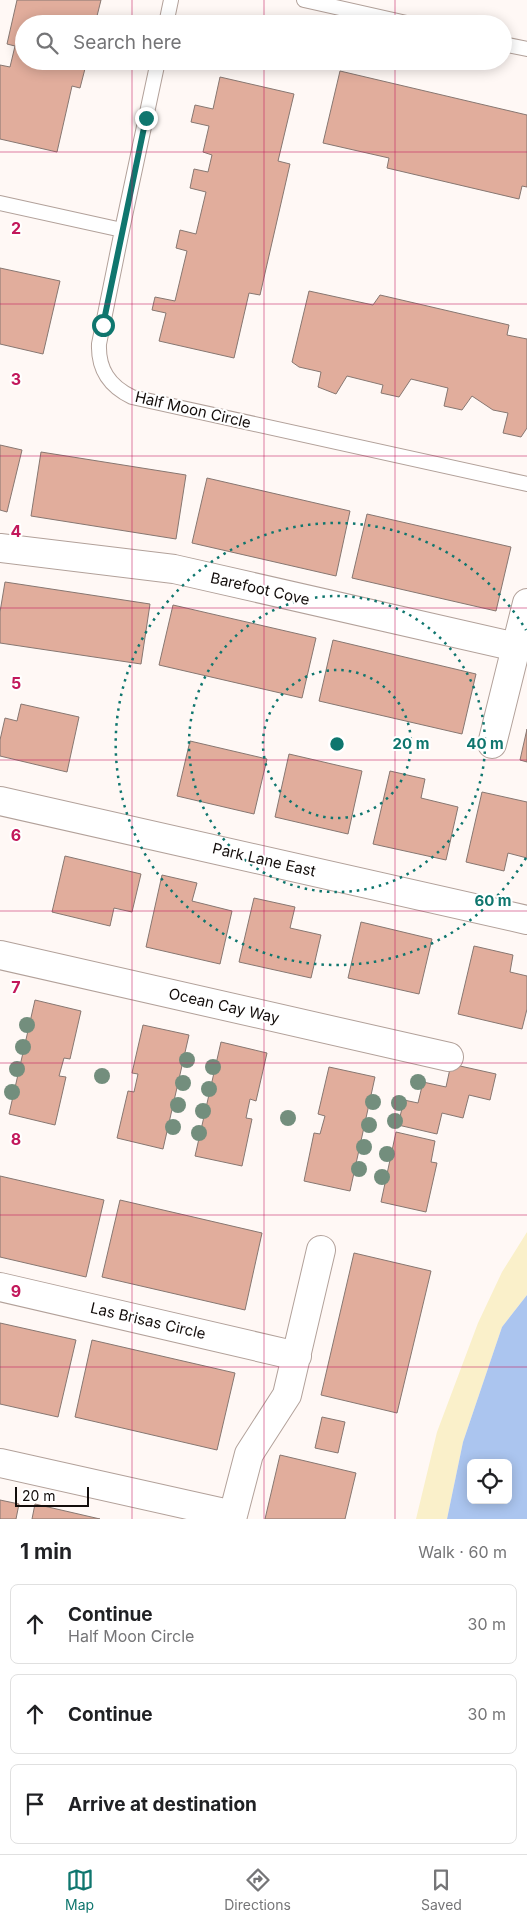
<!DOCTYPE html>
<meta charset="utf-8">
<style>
body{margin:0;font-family:Inter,sans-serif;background:#f2f2f2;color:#202124}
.controls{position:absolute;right:15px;bottom:15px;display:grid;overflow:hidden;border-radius:8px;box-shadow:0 2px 12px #0003}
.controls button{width:45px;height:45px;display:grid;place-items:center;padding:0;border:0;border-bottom:1px solid #e0e0e0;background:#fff;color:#202124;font:25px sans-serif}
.scale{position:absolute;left:15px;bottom:12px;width:74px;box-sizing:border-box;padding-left:5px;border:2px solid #130d0b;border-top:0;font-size:14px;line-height:18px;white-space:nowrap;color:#130d0b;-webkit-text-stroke:4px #fff;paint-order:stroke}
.stop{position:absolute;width:15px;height:15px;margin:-11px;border:4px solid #0f766e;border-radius:50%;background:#fff}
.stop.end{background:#0f766e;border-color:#fff;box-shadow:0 1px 5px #0008}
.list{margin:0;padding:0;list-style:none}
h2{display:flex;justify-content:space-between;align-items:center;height:65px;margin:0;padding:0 20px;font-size:21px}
h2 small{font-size:16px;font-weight:400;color:#757577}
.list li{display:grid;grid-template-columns:32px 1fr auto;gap:15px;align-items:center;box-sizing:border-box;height:80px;margin:0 10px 10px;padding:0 10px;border:1px solid #e0e0e0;border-radius:8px}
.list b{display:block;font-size:19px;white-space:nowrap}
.list p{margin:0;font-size:16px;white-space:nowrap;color:#757577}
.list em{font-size:16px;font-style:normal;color:#757577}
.icon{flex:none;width:28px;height:28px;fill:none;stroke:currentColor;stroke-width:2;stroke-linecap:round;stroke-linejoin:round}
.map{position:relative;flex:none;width:527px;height:1519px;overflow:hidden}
.search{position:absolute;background:#fff;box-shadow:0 2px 12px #0003;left:15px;right:15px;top:15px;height:55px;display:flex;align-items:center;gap:12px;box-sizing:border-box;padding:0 18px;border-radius:28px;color:#757577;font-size:19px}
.sheet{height:335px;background:#fff}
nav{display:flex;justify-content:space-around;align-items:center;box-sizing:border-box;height:70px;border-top:1px solid #e0e0e0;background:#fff;font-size:14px;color:#757577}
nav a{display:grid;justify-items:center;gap:2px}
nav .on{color:#0f766e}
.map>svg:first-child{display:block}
</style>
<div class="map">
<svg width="527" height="1519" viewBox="0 0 527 1519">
<rect width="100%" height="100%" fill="#fff8f5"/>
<path fill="#faf0ca" d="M527,1232v63l-25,32 -39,115 -16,77h-31l21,-87 41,-109 24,-51z"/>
<path fill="#abc5ef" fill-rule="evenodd" d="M527,1295v224h-80l16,-77 39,-115zM471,1463h37v37h-37z"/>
<path fill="#e1ad9c" stroke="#877771" d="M17,0h84l-6,24h-71v37h63l-7,27 -8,-2 -15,66 -57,-13v-74l10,2 5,-21 -8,-2z
M340,71l187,44v72l-5,-1 -3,13 -132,-31 2,-10 -66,-15z
M220,77l74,17 -16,67 12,3 -30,131 -11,-2 -15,65 -75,-17 7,-28 -14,-3 3,-13 20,4 12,-50 -11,-3 4,-18 16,4 10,-42 -16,-4 4,-19 14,3 4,-17 -9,-3 6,-26 -18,-4 4,-17 18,4z
M0,268l60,13 -17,73 -43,-10z
M309,291l64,14 7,-10 129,30 -2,10 20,4v89l-6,9 -18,-4 5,-20 -15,-3 -21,-14 -10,14 -18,-4 4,-18 -37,-9 -12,18 -18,-4 2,-8 -36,-9 -11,18 -18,-7 3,-15 -22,-5 -7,-5z
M0,445l22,5 -15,62 -7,-2z
M41,452l145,23 -10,64 -145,-23z
M207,478l143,33 -14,65 -144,-33z
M367,514l144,33 -15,64 -144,-33z
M5,582l145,22 -9,60 -141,-21v-31z
M173,605l143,33 -14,60 -143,-33z
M333,640l143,34 -14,60 -143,-33z
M21,704l58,13 -12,55 -67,-16v-16l5,-22 12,3z
M527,729v33l-7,-2z
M190,741l77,18 -13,55 -77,-18z
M289,754l73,17 -14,63 -73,-17z
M390,771l35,8 -4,19 37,9 -12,53 -73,-16z
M482,792l45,10v56l-19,-5 -4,18 -38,-9z
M65,856l76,18 -9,38 -18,-4 -4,18 -58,-14z
M162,875l35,8 -5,18 40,10 -12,53 -74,-17z
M254,898l41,9 -5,21 31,7 -10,43 -72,-16z
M361,922l71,17 -13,55 -71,-16z
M474,946l39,9 -3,17 17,4v33l-5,20 -64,-15z
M35,1000l46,11 -11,48 -6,-1 -5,18 7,1 -11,48 -46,-11z
M143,1025l46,10 -26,114 -46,-11 11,-47 6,1 4,-18 -6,-1z
M221,1042l46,11 -11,48 -6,-2 -4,19 6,1 -10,47 -47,-10z
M451,1064l45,10 -6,26 -21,-5 -6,23 -21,-5 -5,21 -39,-9 6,-25 14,3 5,-21 23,5z
M329,1067l46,10 -25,114 -46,-10 10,-48 6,1 5,-18 -7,-2z
M396,1132l39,9 -4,21 6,1 -11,49 -45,-10z
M0,1176l104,24 -18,77 -86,-20z
M120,1200l142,33 -17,77 -143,-33z
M354,1253l77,18 -34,142 -76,-18z
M0,1323l76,17 -18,77 -58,-13z
M92,1340l143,33 -18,77 -142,-33z
M322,1417l23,5 -7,31 -23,-5z
M280,1455l76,18 -11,46h-80z
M0,1500l19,4 -3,15h-16z
M35,1504l65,15h-68z"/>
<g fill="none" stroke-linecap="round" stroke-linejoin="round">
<g stroke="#b2a19a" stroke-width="16">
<path id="service" d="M304,0l107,24
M166,24l5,-24
M503,44l24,5
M0,203l122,27 -23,114c-1,25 10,42 33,53l395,87
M122,230l36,-169"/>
</g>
<g stroke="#b2a19a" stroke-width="30">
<path id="minor" d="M0,548l174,21 342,78
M492,744l35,-141
M0,801l527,119
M0,955l449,102
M0,1287l297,69
M0,1463l233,52
M232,1519l17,-65 38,-59 34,-145"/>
</g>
<use href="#service" stroke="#fff" stroke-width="14"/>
<use href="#minor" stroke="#fff" stroke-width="28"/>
</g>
<g fill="#738e7d">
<circle cx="27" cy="1025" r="8"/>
<circle cx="23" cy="1047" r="8"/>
<circle cx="187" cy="1060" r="8"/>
<circle cx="213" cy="1067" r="8"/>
<circle cx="17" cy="1069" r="8"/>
<circle cx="102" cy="1076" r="8"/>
<circle cx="418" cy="1082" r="8"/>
<circle cx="183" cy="1083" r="8"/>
<circle cx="209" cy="1089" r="8"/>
<circle cx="12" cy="1092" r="8"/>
<circle cx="373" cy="1102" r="8"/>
<circle cx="399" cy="1103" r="8"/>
<circle cx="178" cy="1105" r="8"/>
<circle cx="203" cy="1111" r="8"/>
<circle cx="288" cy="1118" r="8"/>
<circle cx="395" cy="1121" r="8"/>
<circle cx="369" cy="1125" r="8"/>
<circle cx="173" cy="1127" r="8"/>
<circle cx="199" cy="1133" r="8"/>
<circle cx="364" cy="1147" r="8"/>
<circle cx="387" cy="1154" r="8"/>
<circle cx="359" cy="1169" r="8"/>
<circle cx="382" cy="1177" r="8"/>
</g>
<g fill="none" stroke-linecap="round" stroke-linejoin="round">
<path stroke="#0f766e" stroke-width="6" d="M103,325l43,-207"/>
</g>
<path fill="none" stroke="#c2185b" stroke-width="1" stroke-opacity="0.55" d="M132,0v24M264,0v24M395,0v24M132,61v1458M264,61v1458M395,61v1458M0,152h527M0,304h527M0,456h527M0,608h527M0,760h527M0,911h527M0,1063h527M0,1215h527M0,1367h527"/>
<g fill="none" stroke="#0f766e" stroke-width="2.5" stroke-dasharray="2.5 5">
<circle cx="337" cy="744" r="74"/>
<circle cx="337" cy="744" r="148"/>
<path d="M526 858A221 221 0 1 1 526 630"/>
</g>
<g text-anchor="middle" stroke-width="4" stroke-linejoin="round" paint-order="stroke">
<g font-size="15" fill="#130d0b" stroke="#fff">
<text transform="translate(193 410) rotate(13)" y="5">Half Moon Circle</text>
<text transform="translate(260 589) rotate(13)" y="5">Barefoot Cove</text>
<text transform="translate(264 860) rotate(13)" y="5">Park Lane East</text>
<text transform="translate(224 1006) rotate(13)" y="5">Ocean Cay Way</text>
<text transform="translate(148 1321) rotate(13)" y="5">Las Brisas Circle</text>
</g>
</g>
<g font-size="16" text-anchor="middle" font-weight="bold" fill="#c2185b" stroke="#fff" stroke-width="4" stroke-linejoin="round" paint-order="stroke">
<text x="16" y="234">2</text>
<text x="16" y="385">3</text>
<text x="16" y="537">4</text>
<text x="16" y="689">5</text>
<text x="16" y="841">6</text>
<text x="16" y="993">7</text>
<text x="16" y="1145">8</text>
<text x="16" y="1297">9</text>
</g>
<circle cx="337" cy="744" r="8" fill="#0f766e" stroke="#fff" stroke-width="2.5"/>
<g font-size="15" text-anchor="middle" font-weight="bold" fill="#0f766e" stroke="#fff" stroke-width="4" stroke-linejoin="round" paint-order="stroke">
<text x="411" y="749">20 m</text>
<text x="485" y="749">40 m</text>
<text x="493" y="906">60 m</text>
</g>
</svg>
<div class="controls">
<button><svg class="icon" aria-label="locate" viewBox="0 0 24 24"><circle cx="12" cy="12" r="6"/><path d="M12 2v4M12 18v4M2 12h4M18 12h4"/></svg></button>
</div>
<div class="scale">20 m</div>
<div class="stop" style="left:103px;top:325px"></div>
<div class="stop end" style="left:146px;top:118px"></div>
<div class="search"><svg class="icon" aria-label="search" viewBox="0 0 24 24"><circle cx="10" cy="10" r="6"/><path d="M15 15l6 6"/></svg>Search here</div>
</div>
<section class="sheet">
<h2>1 min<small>Walk · 60 m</small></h2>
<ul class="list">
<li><svg class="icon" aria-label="ahead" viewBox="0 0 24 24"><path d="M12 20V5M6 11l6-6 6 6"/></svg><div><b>Continue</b><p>Half Moon Circle</p></div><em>30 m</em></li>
<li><svg class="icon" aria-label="ahead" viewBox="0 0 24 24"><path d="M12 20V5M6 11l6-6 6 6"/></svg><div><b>Continue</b></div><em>30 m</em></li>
<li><svg class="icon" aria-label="arrive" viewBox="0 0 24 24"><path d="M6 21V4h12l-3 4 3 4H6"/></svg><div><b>Arrive at destination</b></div></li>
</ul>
</section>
<nav>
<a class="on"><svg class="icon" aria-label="map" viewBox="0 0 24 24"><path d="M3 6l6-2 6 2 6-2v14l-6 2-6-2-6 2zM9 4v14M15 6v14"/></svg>Map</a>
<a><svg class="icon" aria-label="directions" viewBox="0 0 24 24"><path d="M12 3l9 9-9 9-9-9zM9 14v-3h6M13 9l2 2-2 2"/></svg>Directions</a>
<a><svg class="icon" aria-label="saved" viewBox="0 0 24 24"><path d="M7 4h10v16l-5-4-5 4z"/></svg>Saved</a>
</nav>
